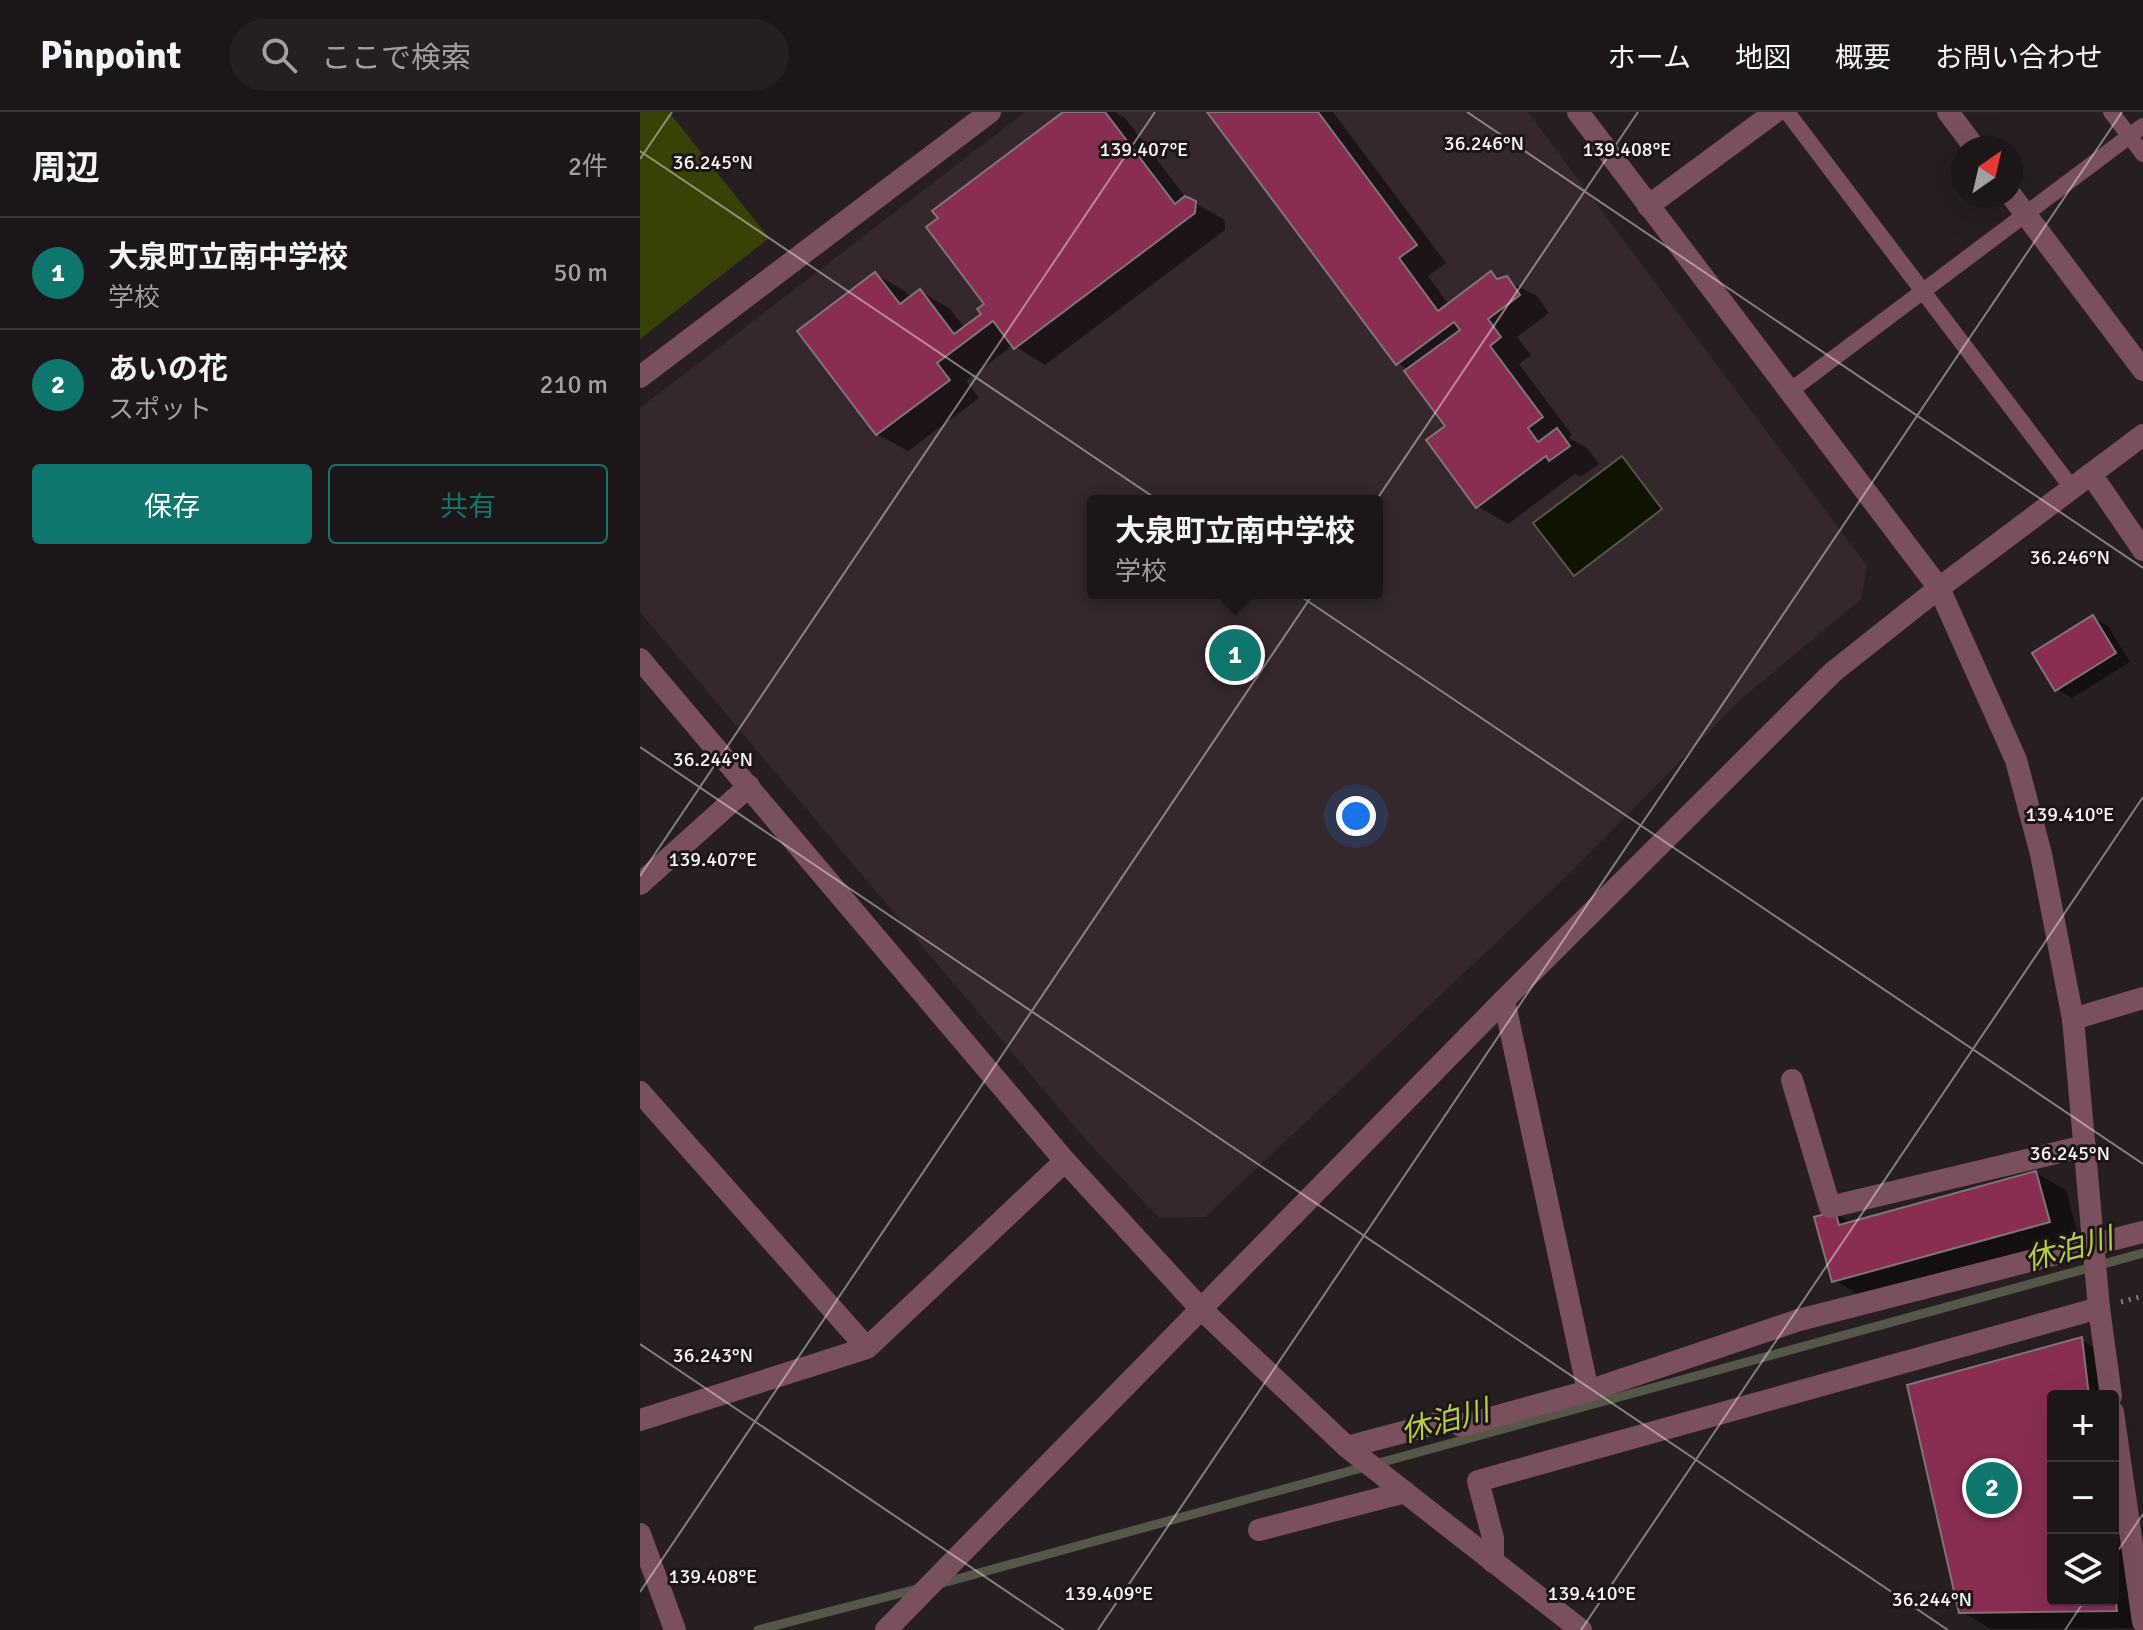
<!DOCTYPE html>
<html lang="ja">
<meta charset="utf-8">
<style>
body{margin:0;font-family:Signika,"Noto Sans JP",sans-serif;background:#251f21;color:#f1f3f6}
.controls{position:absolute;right:24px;bottom:24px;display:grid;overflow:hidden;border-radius:8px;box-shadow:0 8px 32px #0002}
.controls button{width:72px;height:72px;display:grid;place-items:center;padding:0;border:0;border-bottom:2px solid #3a3537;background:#1c1618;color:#f1f3f6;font:40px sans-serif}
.compass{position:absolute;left:1311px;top:24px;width:72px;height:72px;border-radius:50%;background:#1c1618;box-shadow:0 8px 32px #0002;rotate:34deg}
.you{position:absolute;left:716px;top:704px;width:28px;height:28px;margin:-20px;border:6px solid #fff;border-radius:50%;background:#1a73e8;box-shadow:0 0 0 12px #1a73e833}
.badge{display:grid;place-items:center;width:52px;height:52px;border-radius:50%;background:#0f766e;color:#fff;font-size:26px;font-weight:700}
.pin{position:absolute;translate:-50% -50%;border:4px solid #fff;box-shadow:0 2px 8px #0006}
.popup{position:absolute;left:447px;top:383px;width:296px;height:104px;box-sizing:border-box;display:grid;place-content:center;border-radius:8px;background:#1c1618;filter:drop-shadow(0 2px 6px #0005);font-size:26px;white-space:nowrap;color:#a09fa2}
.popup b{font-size:30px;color:#f1f3f6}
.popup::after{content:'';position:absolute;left:50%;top:100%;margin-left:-16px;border:16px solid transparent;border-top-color:#1c1618}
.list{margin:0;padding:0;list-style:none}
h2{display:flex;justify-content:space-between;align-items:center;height:104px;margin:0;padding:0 32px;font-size:34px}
h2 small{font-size:26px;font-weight:400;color:#a09fa2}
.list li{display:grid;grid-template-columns:52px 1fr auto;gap:24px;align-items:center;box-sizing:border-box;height:112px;padding:0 32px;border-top:2px solid #3a3537}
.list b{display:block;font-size:30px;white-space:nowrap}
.list p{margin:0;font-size:26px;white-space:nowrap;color:#a09fa2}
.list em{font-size:26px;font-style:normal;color:#a09fa2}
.actions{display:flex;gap:16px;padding:24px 32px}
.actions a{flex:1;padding:18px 0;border:2px solid #0f766e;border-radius:8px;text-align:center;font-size:28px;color:#0f766e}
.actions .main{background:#0f766e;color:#fff}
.icon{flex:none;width:44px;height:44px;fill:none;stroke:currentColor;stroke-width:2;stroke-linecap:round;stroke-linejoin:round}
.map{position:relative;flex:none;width:1503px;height:1518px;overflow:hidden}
header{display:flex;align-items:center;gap:48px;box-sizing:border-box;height:112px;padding:0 40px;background:#1c1618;border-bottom:2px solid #3a3537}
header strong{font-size:38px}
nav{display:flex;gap:44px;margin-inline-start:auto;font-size:28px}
.search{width:560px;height:72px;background:#251f21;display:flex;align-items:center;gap:20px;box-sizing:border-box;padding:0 28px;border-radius:44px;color:#a09fa2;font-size:30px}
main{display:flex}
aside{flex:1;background:#1c1618}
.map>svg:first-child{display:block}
</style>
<header>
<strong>Pinpoint</strong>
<div class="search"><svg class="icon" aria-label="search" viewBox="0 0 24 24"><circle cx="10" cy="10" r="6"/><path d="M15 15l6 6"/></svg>ここで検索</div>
<nav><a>ホーム</a><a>地図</a><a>概要</a><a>お問い合わせ</a></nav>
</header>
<main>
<aside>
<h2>周辺<small>2件</small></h2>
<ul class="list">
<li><span class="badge">1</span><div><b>大泉町立南中学校</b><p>学校</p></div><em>50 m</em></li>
<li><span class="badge">2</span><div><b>あいの花</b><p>スポット</p></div><em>210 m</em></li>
</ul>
<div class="actions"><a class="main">保存</a><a>共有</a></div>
</aside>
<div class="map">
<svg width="1503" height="1518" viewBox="0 0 1503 1518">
<rect width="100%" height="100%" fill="#261e20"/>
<path fill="#35272b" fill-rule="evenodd" d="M385,0h503l339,454 -6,33 -119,99 -171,174 -366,345 -46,1 -73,-78 -446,-528v-204zM453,389h284v92h-284z"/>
<path fill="#384207" d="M0,0h29l100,126 -129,101z"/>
<path fill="#0f1400" stroke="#555749" stroke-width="2" d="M982,344l40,53 -88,67 -41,-53z"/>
<path fill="#0007" fill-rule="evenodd" d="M426,0h49l10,6 61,80 39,22v10l-180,135 -32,-20 -47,36 13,17 -71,53 -31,-17 -2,-160 30,17 6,7 9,-7 30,18 15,19 18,-13z
M569,0h124l113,151 -18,13 21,29 42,-32 46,23 12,17 -32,24 14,18 -12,9 53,71 -3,3 18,10 12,16 -18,13 -6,-3 -67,50 -31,-18 -29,-80 -39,-56 -11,-7z
M1453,506l15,8 22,36 -58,36 -15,-9z
M1396,1061l30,17 13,49 -215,59 -30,-18 1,-67 17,10z
M1441,1228l31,17 31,271 -152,1 -30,-18 -52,-225zM1413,1284h60v204h-60z"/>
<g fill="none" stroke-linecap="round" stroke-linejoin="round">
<path stroke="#555749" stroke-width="9" d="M299,1472l1204,-331
M118,1518l159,-41"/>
</g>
<path fill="#892d53" stroke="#7f7577" stroke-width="2" d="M423,0h42l70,92 10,-8 11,5 -1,12 -181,136 -21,-28 -56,42 13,17 -74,55 -79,-104 78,-59 25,32 20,-15 34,45 27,-20 -4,-5 7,-5 -58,-77 12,-9 -6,-7z
M567,0h111l99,133 -18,13 39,53 53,-40 6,8 10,-3 13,19 -32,24 13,18 -11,9 53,71 -15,11 10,14 19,-14 13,18 -21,15 -3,-5 -70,52 -50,-68 19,-14 -41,-55 56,-41 -6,-8 -58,43z
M1453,503l23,38 -61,38 -23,-38z
M1396,1059l14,51 -218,60 -18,-65 21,-6 4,14z
M1442,1225l7,59h-36v204h60v-20l4,31 -158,2 -52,-228z"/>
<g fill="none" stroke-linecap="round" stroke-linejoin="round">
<path stroke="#827c7d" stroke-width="5" stroke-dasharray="2 6" stroke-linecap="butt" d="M1481,1190l22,-6"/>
<path stroke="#7a505d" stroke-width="16" d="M1147,0l285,376
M1471,0l32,42
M1150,279l353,-265"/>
<path stroke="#7a505d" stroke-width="22" d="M1308,0l27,36
M1371,83l132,175
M1008,94l127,-94
M0,265l350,-265
M1451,362l52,76
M0,772l109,-98
M864,888l84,391
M1433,907l70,-21
M1152,968l38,127 255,-61
M0,980l227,256
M0,1308l227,-72 198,-187
M707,1335l106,-28 8,7 127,-35 211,-71 344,-88
M619,1418l146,-38
M0,1422l35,96
M853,1450v-24l-15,-57 621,-173"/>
<path stroke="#7a505d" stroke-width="22" d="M938,0l361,476 77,172 25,94 32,165 26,289 12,88
M0,547l425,502 135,147 147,139 234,183
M1473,1300l30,210
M246,1518l618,-630 329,-328 106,-84 204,-153"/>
</g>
<path fill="none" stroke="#f8f3f4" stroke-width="2" stroke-opacity="0.45" d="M827,0l676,456M0,39l1503,1013M0,47l32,-47M0,635l1308,883M0,764l515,-764M0,1232l424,286M1473,1446l30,-44M0,1480l998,-1480M458,1518l1024,-1518M941,1518l562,-833M1425,1518l20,-30"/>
<g text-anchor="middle" stroke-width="6" stroke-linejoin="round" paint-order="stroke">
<g font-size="30" font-style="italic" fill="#b6ce48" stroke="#1d1517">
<text transform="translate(1429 1137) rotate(-15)" y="10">休泊川</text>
<text transform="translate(805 1309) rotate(-15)" y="10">休泊川</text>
</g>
</g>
<g font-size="20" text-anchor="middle" fill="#f8f3f4" stroke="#1d1517" stroke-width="6" stroke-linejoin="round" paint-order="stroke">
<text x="844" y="38">36.246°N</text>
<text x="504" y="44">139.407°E</text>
<text x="987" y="44">139.408°E</text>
<text x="73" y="57">36.245°N</text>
<text x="1430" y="452">36.246°N</text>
<text x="73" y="654">36.244°N</text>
<text x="1430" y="709">139.410°E</text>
<text x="73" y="754">139.407°E</text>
<text x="1430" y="1048">36.245°N</text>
<text x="73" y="1250">36.243°N</text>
<text x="73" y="1471">139.408°E</text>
<text x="469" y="1488">139.409°E</text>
<text x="952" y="1488">139.410°E</text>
<text x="1292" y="1494">36.244°N</text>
</g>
</svg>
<div class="controls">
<button>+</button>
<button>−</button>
<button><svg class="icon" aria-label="layers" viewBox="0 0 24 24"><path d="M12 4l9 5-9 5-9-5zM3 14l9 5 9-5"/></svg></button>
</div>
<svg class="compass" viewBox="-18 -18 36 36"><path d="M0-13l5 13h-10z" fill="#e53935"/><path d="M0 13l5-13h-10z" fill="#a09fa2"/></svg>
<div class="you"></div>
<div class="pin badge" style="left:595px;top:543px">1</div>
<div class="popup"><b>大泉町立南中学校</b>学校</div>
<div class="pin badge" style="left:1352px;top:1376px">2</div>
</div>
</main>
